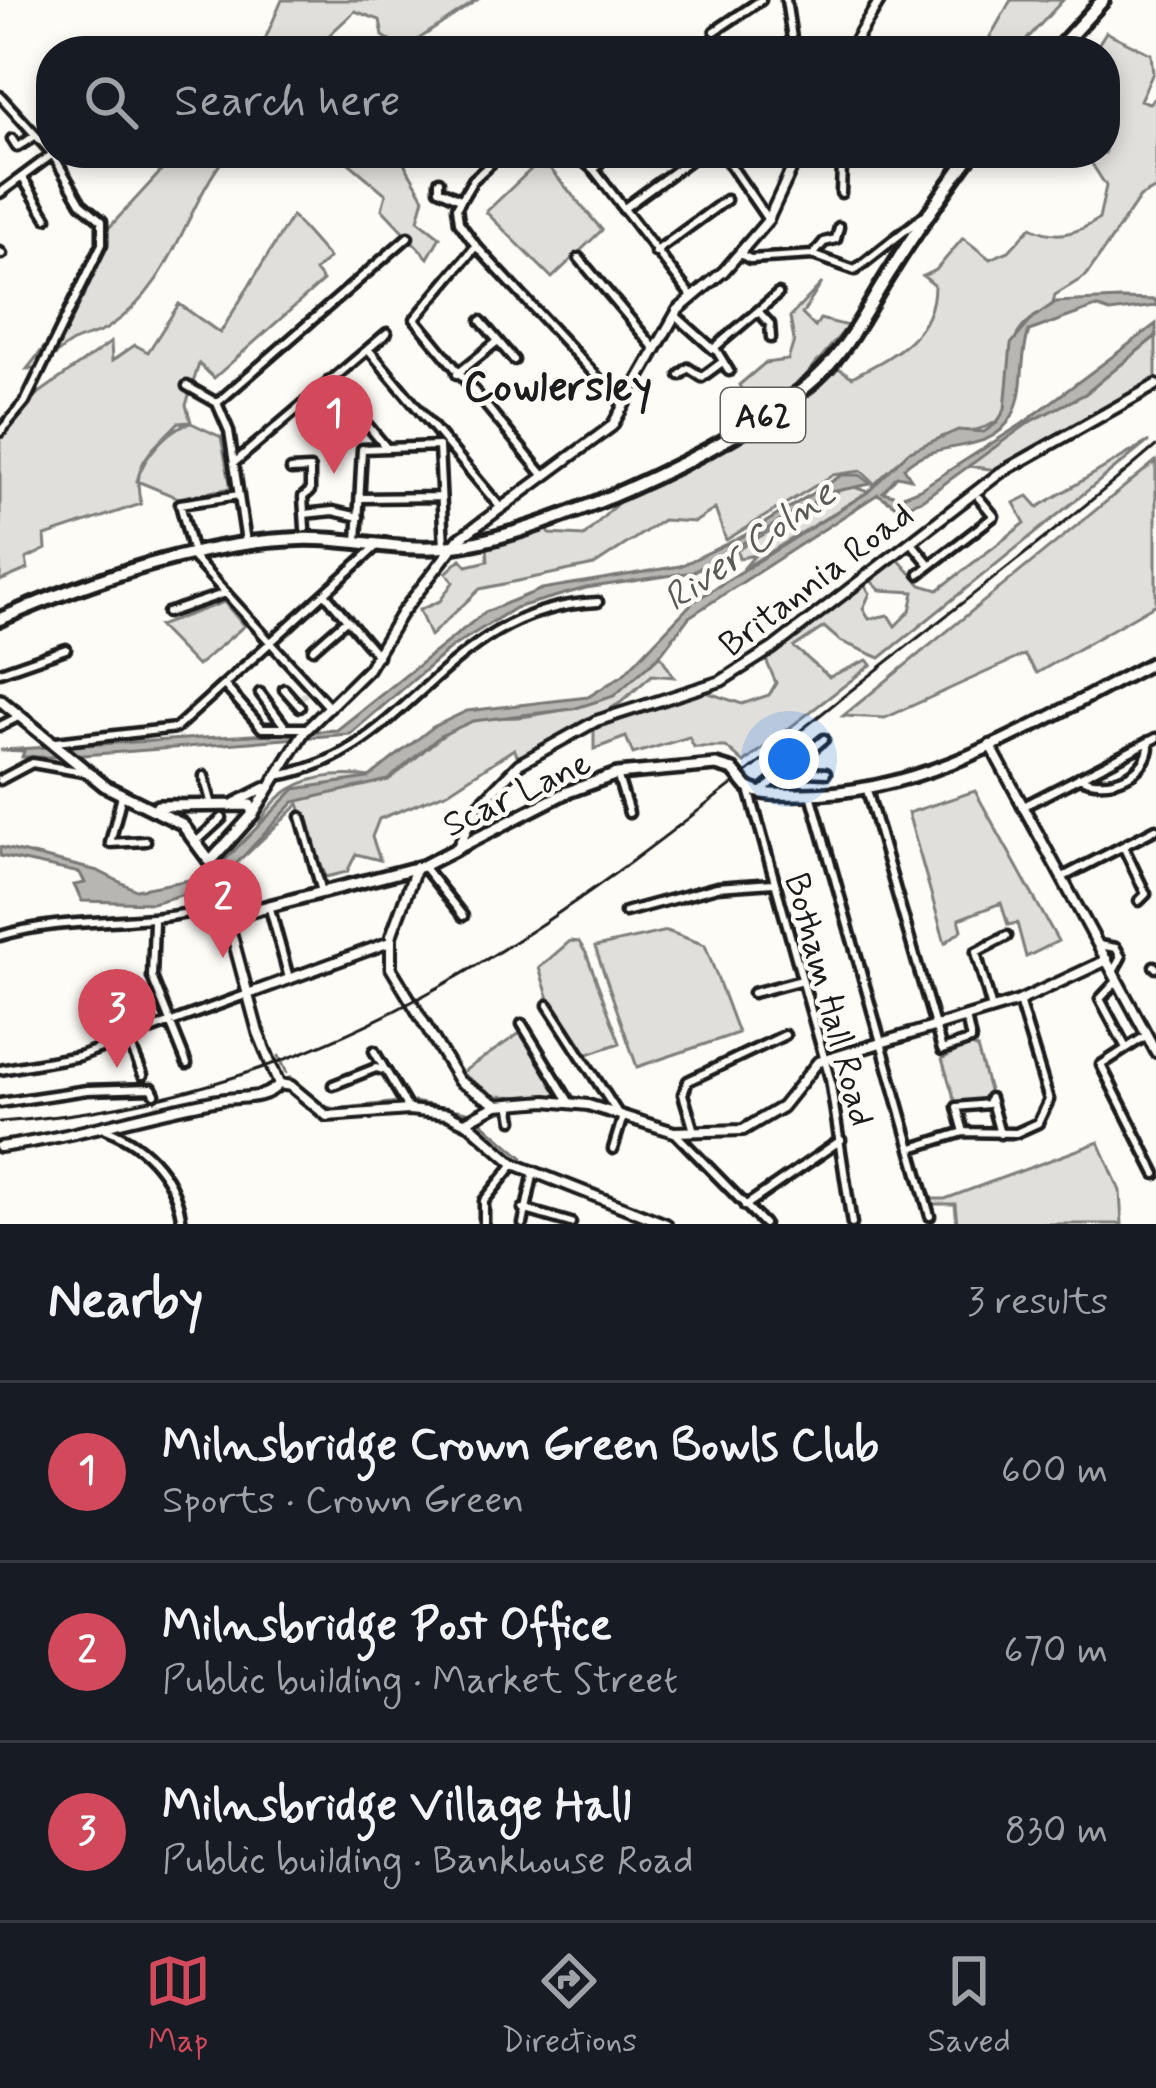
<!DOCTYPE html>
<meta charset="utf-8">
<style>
body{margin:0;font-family:Mynerve,sans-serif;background:#242831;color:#f1f3f6}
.you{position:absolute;left:789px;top:759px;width:42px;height:42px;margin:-30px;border:9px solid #fff;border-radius:50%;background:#1a73e8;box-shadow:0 0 0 18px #1a73e833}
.badge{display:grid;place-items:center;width:78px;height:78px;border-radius:50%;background:#d1495b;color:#fff;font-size:39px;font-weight:700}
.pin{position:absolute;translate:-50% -99px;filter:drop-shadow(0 3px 6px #0008)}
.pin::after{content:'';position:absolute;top:63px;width:42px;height:36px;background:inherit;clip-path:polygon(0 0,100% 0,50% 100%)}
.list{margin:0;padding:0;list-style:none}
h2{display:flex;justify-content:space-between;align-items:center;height:156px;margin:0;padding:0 48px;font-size:51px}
h2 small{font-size:39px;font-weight:400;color:#9ea1a6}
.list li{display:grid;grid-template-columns:78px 1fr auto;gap:36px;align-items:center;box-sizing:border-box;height:180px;padding:0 48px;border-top:3px solid #363941}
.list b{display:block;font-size:45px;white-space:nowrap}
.list p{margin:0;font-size:39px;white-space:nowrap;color:#9ea1a6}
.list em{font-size:39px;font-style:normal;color:#9ea1a6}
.icon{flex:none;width:66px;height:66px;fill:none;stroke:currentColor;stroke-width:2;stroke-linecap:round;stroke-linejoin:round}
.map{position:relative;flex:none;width:1156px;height:1224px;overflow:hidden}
.search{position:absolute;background:#171b24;box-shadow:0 6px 18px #0003;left:36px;right:36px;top:36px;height:132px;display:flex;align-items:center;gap:30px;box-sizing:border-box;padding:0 42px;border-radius:48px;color:#9ea1a6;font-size:45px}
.sheet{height:696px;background:#171b24}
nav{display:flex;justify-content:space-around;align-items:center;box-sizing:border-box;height:168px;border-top:3px solid #363941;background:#171b24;font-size:33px;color:#9ea1a6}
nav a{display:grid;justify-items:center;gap:6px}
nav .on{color:#d1495b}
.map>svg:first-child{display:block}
</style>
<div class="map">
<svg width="1156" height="1224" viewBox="0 0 1156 1224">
<rect width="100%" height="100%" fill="#fdfcf7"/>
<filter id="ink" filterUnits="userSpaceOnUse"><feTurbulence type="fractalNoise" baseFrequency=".00833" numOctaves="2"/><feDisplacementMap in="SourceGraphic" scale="24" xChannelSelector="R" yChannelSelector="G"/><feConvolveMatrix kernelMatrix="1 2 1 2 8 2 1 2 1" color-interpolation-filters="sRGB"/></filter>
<g filter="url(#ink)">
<path fill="#e0dfdb" stroke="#7e7e7c" stroke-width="3" d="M282,0h195l-73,49 -21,-13 -3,-16 -25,-9 -43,40h-52z
M1011,0h52l-47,51h-34z
M1106,32l45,22 2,19 -13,27 9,3 7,-6v91l-16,9 -54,79 -31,19 -3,13c-7,6 -17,7 -24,14 -31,26 -7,65 -27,95 -8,13 -53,18 -74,27 -19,8 -37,25 -52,40l-14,-13 -28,4 -107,65 -11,-31 -20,13 -32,-2 -69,45 -114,24 -50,47 -11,-26 21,-9 13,-19 -7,-9 15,-14 6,7 21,-5 -1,-15 59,-19 4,7 34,2 43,-42 169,-91 41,-36 15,10c40,-21 82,-40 82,-92l-11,-9 13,-6 27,-32 27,21 19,-8 22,-24c24,13 46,7 68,-8l7,-33 -21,-33h20v-102h-11z
M178,153h50c-46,58 -52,130 -120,175 -10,7 -24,8 -35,14 -19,10 -22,25 -46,27l57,-72 22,-66z
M337,153h70l-3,10 20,35 -6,22 22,17 -12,21 -46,-49 4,-15z
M542,159l60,71 -50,48 -66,-66z
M292,216l37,42 -14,13 8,10 -109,97 -15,-14 -13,41 5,17 -13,1c-26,27 -48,41 -37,81l-96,32 1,13 -20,10 2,10 -28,12v-160l111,-79 1,19 23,-16 13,7 31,-48 41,29z
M822,283l-20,31 13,13 5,-8 28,7 -46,54 -49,33 -14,-28 26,-22 23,-3 6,-19 -4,-24z
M1156,336v45l-159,89 -29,-4 63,-45 54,-27z
M191,423l30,14 10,51 -53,10 -41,-17c5,-22 31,-54 54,-58z
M1149,441l-269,217 -40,-17 -16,-14 -30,20 35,30 38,-17 4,5 -127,98 -18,-16h-32l-5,-10 -56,17 -7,-17 -32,12v-20l112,-37 36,12 27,-9 7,-12 -10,-23 98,-75 6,8 -7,16 6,10 19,-4 7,11 15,-15 4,-19 -34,-2 -11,-11 28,-21 24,27 17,5 87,-67 -11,-20 14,-7 10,11z
M1156,461v143l-119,69 -13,-18 -139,63 -42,-2z
M849,485l19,7 -125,77 12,-14 -16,3 -2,-8z
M224,602l20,24 -47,40 -39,-40z
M660,655l14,22 -22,-2 -32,28 -101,56 -5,-10 -66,43 -69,27 -7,18 8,23 -24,-6 -9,18 -21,5 -27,-73 -50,48c18,-72 72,-85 139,-72 30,-20 49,-48 84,-59 19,-6 37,-2 56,-5 62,-9 87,-17 132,-61z
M975,791l83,150 -32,16 -9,-34 -9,2 -7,-22 -42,16 3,11 -17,13 -37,-130z
M667,931l38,14 33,88 -101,34 -42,-120z
M570,941l9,1 7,11 34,90 -35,12 -36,-56 -10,-31z
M520,1033l44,65 -69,-2 -34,-23z
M968,1045l9,3 13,46c-10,11 -20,13 -34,10l-14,-45z
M1099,1142l21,49 2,33h-165l-2,-20h-23l-2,-5h15z"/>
<path fill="#b7b6b2" stroke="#797876" stroke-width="3" d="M1120,299l36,1v6l-46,6 -14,-5 -67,24c-10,27 -3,60 -17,85 -23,43 -78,20 -108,52l7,11 -14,-3 -14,16 17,5 20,-8 102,-65 134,-100v12l-71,58 -54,27 -109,79 -23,8 -21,-14 -189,123 -29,38 -46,41 -41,13 -100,12 -33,15 -52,44 -94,22 -70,75 -32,15 -40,11 -70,-2 -8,-16 11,-2 -5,-10 -80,-17v-9l98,24 38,19 64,-12 20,-13 75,-76 73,-11 65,-51 34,-16 121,-14 35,-22 70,-73 175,-110 40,-40 50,-22 26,2 13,-9 8,-14 6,-65 23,-27 22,-15z
M842,475h18l11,9 -40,8 -138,80 -107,16 -71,20 -63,39 -102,87 -292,23h-36l2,-6 -24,-1 337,-20 148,-118 57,-23 138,-23 65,-31z"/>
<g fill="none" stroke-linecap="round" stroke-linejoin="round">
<path stroke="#797876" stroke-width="3" d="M256,1011l10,19
M279,1056l8,17
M290,1077l14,15
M414,1102l53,10
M320,1105l15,4 64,-7
M479,1120l44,38"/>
<path stroke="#dbdad6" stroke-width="6" stroke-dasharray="6 3" stroke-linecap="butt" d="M302,697l6,-5
M155,1094l4,14"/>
<g stroke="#1c1c1c" stroke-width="15">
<path id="minor" d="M786,0l8,51
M715,31l46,-31
M0,96l51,56
M12,139l5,8 18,-11
M502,153l-29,27 -16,27 2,15 17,24 -61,73 129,157
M722,153l46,67
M823,153l19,12 13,-12
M575,154l19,16 98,127
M594,170l13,-17
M22,177l25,41
M439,181v8l21,10
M0,193l54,-40
M841,193l1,-28
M623,209l71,-52
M476,246l148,160
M0,252l2,2
M655,252l71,-52
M740,254l10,5 63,-4 42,15 71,-56
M813,255l11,-13 12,-3 3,-12
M579,258l76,91
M758,311l12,13 1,14
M675,315l38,34 65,-55
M481,321l17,20
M715,348l14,23
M368,349l132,158
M457,374l41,-33 16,19
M680,375l8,-7 14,9 19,-14
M330,380l55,66
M187,386l30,17 12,28 17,111
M217,403l191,-166
M0,432l25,-30 77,-158v-23l-21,-18 -29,-50
M439,447l5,100
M234,463l153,-130
M291,470l19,-1v22l-7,6 2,31
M361,498l80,-1
M304,514l29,-3 26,6
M357,542l5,-93 77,-3
M911,542l19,23
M193,553l-13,-49 59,-9
M192,556l138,152
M919,574l75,-58 -15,-18
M327,596l51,60
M167,613l59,-20
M313,649l33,-29
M0,672l66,-23
M225,686l37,42h45
M284,689l16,18
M260,693l26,35
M0,726l18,-9
M56,742l120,-14 203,-184
M785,771l41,2
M617,774l12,39
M204,776l8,29
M276,776c133,-20 168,-168 322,-174
M1079,777c27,15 73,-3 70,-36
M0,780l32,-17 57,10
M749,789l81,290 22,145
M867,790l75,260 29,-10 -5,-23
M760,793l64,-54
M811,794l119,422
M122,795l-12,48 36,-2
M1022,807l134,-69
M301,817l21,75
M196,842l26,-24
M1123,846l23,48 -7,7
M423,866l40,50
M1063,877l93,-48
M269,905l20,73
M625,912l92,-25 56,-4
M154,922l-2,55 35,87
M0,936c76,-23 148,-7 223,-32
M1099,945l17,3 5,9 -8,15
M1154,966l2,2
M1117,981l-17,18 25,47
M753,993l49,-13
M548,1005l69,107
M992,1009l-16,-57 31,-16
M522,1024l48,79
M1147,1035l-46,30 55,109
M128,1039l15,36
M374,1051l10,17
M0,1070l79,-14 169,-62
M333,1085l43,-17 10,3 23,39
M0,1103l87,-13 65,-2 3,6
M510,1103l3,17
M106,1129c41,16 71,50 76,95
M694,1131l-11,-37 5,-13 97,-46
M674,1132l90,92
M964,1132l-7,-25 31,-3 2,-6 10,36
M912,1148l52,-16 52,1 22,-10 11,-23 -30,-99
M613,1149l10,-33
M745,1206l96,-66
M523,1209l48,14
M484,1224v-23l30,-37
M523,1224l11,-53"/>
</g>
<g stroke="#1c1c1c" stroke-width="16">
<path id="tertiary" d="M849,51l31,-51
M990,745l166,307
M235,803l30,-15
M254,813l50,-81 64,-63 33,-55 58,-75 153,-113 66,-116 46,-39 44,-51 31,-67
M457,849l20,-42 42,-43 77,-43 125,-40 52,-33 227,-175 156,-88
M416,868l-25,68v32l68,113 38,24
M227,917l31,115 21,52
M248,994l142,-52
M279,1084l12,2 36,30 82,-6 38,4 23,11 44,39 152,60
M465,1122l32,-17 49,-4 42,4 86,27 69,-2 39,-23 36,-45 201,-61 88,-41
M0,1147c75,-10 145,-34 219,-47 20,-4 46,1 60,-16"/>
</g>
<g stroke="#1c1c1c" stroke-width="18">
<path id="secondary" d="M0,700l105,86 77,38 28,38 17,55 196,-51 142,-73 52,-19 99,-9 17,5
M747,787c16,10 36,7 54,7 128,1 244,-77 355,-133
M158,806l92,-1 3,9 -43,48"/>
</g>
<g stroke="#1c1c1c" stroke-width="20">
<path id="primary" d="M1056,51l47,-51
M0,619c90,-39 200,-77 299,-80 51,-2 103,14 155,7 93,-11 313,-111 375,-181 26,-29 43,-66 65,-99 24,-39 51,-76 78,-113"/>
</g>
<use href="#minor" stroke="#fdfcf7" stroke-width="6"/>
<use href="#tertiary" stroke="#fdfcf7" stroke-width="8"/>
<use href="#secondary" stroke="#fdfcf7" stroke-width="9"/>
<use href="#primary" stroke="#fdfcf7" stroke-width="10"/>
<path stroke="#1c1c1c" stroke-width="3" d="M0,1122c351,-25 581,-217 844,-426 104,-83 211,-163 312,-250"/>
<g stroke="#1c1c1c" stroke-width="18" stroke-linecap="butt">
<path id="secondary-bridge" d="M733,770l14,17"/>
</g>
<use href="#secondary-bridge" stroke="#fdfcf7" stroke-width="9"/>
</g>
</g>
<g text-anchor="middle" stroke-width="9" stroke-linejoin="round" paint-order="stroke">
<rect fill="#fdfcf7" stroke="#605f5e" stroke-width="3" x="721" y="388" width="84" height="54" rx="9"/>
<g font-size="33" font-weight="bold" fill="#1c1c1c">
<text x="763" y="427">A62</text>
</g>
<g font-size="36" fill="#1c1c1c" stroke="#fdfcf7">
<text transform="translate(815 578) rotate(-37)" y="13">Britannia Road</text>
<text transform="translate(516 792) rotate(-25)" y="13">Scar Lane</text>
<text transform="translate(831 999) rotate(75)" y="13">Botham Hall Road</text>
</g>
<g font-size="39" font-style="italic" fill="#5a5a58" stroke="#fdfcf7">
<text transform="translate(748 544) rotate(-35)" y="14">River Colne</text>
</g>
<g font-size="42" font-weight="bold" fill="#1c1c1c" stroke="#fdfcf7">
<text x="558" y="400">Cowlersley</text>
</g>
</g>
</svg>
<div class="you"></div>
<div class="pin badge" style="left:334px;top:474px">1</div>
<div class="pin badge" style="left:223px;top:958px">2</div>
<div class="pin badge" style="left:117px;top:1068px">3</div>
<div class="search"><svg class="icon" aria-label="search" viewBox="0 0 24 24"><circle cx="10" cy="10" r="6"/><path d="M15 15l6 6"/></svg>Search here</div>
</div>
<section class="sheet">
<h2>Nearby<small>3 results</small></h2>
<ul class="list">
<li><span class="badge">1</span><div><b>Milnsbridge Crown Green Bowls Club</b><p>Sports · Crown Green</p></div><em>600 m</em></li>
<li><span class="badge">2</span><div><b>Milnsbridge Post Office</b><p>Public building · Market Street</p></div><em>670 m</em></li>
<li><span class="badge">3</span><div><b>Milnsbridge Village Hall</b><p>Public building · Bankhouse Road</p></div><em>830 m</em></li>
</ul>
</section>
<nav>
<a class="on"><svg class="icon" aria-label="map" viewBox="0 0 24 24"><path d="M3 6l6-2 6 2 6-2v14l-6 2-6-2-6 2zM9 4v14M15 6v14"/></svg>Map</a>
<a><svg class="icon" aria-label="directions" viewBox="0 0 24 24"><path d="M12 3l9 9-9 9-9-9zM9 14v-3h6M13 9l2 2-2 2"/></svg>Directions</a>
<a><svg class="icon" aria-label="saved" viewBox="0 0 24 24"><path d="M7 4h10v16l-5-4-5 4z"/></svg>Saved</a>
</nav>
